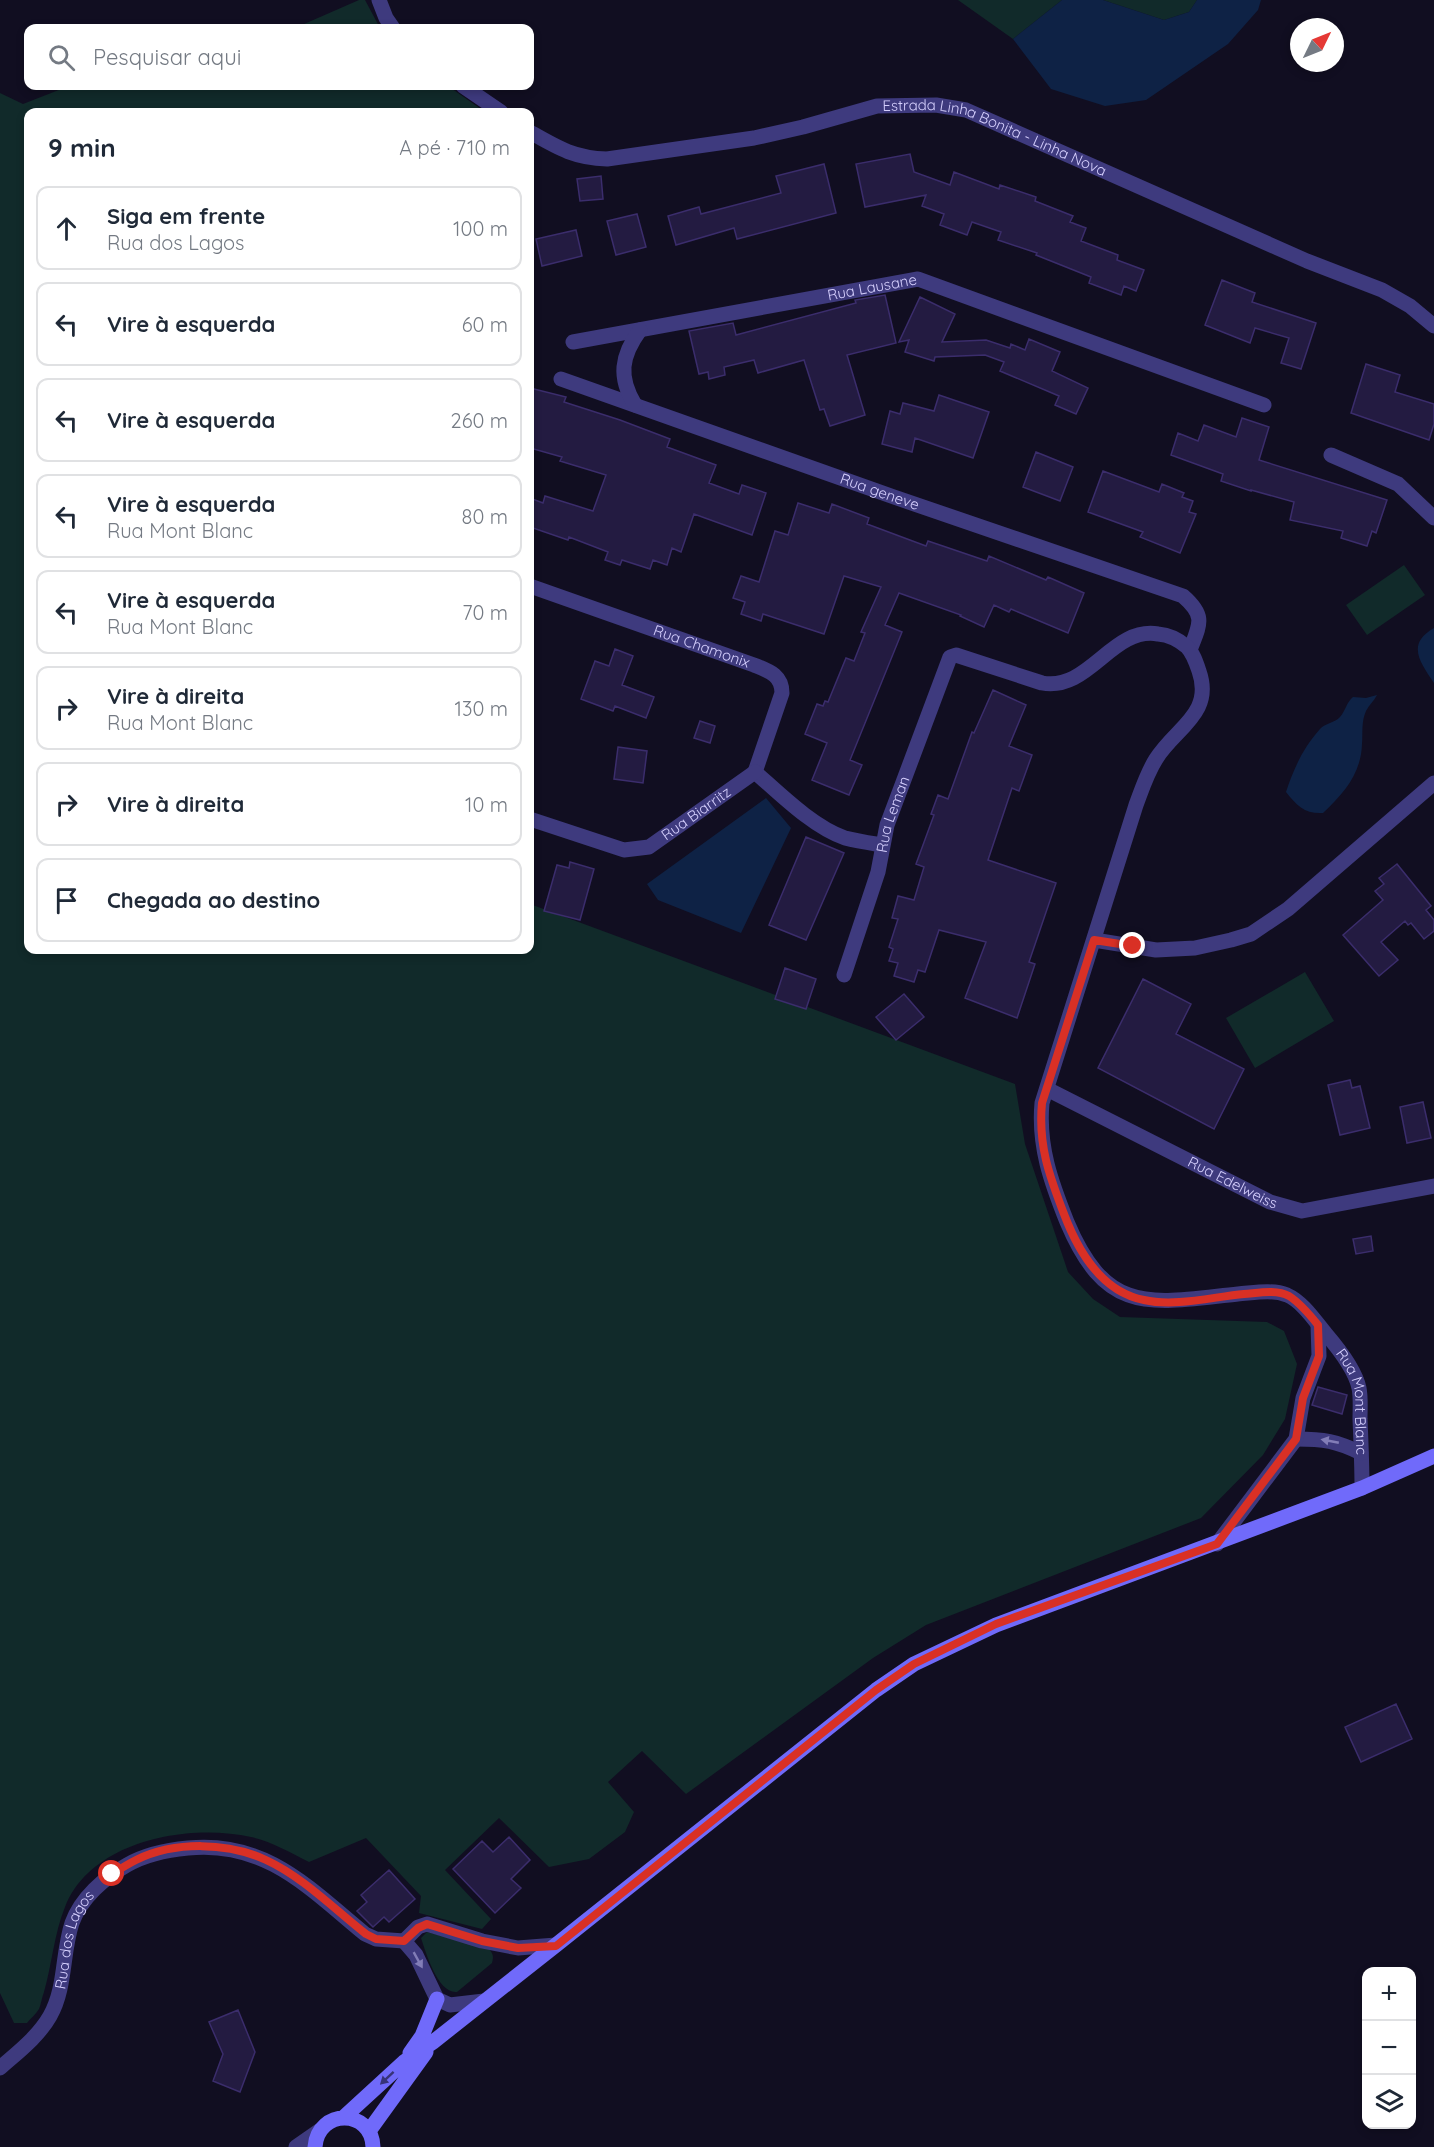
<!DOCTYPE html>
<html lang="pt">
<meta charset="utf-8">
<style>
body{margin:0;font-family:Quicksand,sans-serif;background:#f6f6f7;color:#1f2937}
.controls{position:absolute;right:18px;bottom:18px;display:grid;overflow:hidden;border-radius:12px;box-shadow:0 3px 9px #0003}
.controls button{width:54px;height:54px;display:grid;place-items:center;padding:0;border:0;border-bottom:2px solid #e0e1e3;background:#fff;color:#1f2937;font:30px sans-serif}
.compass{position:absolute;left:1290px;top:18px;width:54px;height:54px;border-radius:50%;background:#fff;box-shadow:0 3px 9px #0003;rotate:47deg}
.stop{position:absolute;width:18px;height:18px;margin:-14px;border:4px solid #d93025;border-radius:50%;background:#fff}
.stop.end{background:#d93025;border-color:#fff;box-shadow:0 2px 6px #0008}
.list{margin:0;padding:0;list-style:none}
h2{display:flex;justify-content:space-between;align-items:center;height:78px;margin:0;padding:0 24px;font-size:26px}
h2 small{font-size:20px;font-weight:400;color:#747a83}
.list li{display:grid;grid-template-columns:39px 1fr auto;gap:18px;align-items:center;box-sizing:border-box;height:84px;margin:0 12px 12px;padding:0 12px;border:2px solid #e0e1e3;border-radius:12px}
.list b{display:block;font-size:22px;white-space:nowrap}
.list p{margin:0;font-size:20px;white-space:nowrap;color:#747a83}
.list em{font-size:20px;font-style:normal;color:#747a83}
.icon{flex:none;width:33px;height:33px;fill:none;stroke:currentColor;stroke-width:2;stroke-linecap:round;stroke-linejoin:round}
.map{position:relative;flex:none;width:1434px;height:2147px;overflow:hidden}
.search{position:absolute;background:#fff;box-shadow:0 3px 9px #0003;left:24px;top:24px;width:510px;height:66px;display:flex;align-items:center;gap:15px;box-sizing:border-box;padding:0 21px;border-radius:12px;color:#747a83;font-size:22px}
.panel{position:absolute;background:#fff;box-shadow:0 3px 9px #0003;left:24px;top:108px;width:510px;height:846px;border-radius:12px}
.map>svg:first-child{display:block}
</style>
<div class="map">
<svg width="1434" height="2147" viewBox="0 0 1434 2147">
<rect width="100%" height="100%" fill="#110e21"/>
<path fill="#112a2a" d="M359,0h6l15,28h-85z
M958,0h104l-49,39z
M1103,0h94l-8,12 -25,8z
M69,86h379l37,26h-457v838h502v-46l485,180 10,60 43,128 25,27 27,18 147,5 17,9 13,33 -12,55 -22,36 -62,63 -275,107 -53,33 -187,136 -44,-43 -34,31 26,30 -9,20 -36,27 -40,8 -50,-49 -54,52 46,49 -9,10 -63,-16 2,-17 -55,-58 -57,24c-18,-9 -38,-21 -58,-25 -64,-14 -160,4 -186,70 -11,27 -13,57 -21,85 -2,5 -3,12 -5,17 -3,5 -9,10 -12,14h-13l-14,-30v-1900l23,11z
M1404,565l21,30 -58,40 -21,-30z
M1305,972l29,49 -79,47 -29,-50z
M427,1932l61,16c5,5 6,8 4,15l-35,29c-19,2 -31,-39 -36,-54z"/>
<path fill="#0e2245" d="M1062,0h41l61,20 25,-8 8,-12h64l-3,10 -30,34 -82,56 -41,6 -54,-17 -38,-50z
M1434,628v55c-14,-21 -28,-39 0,-55z
M1377,695c-3,6 -8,10 -11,16 -5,11 -3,22 -4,33 -1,30 -18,49 -39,69 -18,1 -26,-7 -37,-21 8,-24 17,-44 34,-63 5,-6 15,-6 20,-12 6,-7 6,-14 13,-20l13,1z
M766,798l25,30 -50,105 -83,-33 -11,-16z"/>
<path fill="#231b41" stroke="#3b2d6c" stroke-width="1.5" d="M910,154l4,18 36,13 4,-13 45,17 1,-4 36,12 -1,4 38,15 -3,6 16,6 -5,13 37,14 -1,5 27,10 -8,21 -12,-5 -3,9 -32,-12 2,-6 -55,-22 1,-2 -39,-13 3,-8 -29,-10 -5,13 -27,-10 4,-11 -22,-8 4,-11 -61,12 -9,-43z
M824,164l12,49 -99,26 -3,-11 -58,17 -8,-29 31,-9 2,7 80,-21 -5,-17z
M601,176l2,23 -23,2 -3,-22z
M637,214l9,33 -30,8 -9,-34z
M576,230l6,26 -40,10 -6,-27z
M1222,280l33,13 -3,9 64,21 -15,46 -20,-6 8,-25 -34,-10 -5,15 -45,-18z
M885,295l11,48 -49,12 18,60 -35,11 -6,-17 -4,1 -16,-50 -46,13 -4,-13 -30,7 1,8 -16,4 -1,-7 -9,2 -10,-43 44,-8 3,12 120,-32 -1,-3z
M920,297l35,17 -13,28 44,-2 24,8 1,-4 14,6 4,-11 31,13 -8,19 36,17 -12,26 -21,-9 4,-9 -59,-25 4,-9 -19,-7 -50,2 -1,4 -29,-9 4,-12 -10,2z
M1366,364l34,11 -5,17 39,12v20l-5,16 -78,-27z
M530,388l36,9 -2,5 56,18 50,19 -3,8 49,18 -7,18 30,11 3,-9 24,8 -14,42 -58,-21 -13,38 -9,-4 -5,17 -14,-5 -3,9 -28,-9 -2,5 -15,-5 3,-8 -39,-15 -1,3 -38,-13v-29l13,5 2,-7 48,15 13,-36 -46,-14 2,-4 -32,-9z
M939,395l50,17 -16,46 -58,-20 -3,14 -30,-8 8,-33 10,3 3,-11 31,8z
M1242,418l27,9 -10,33 128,40 -11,33 -4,-2 -5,15 -26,-8 2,-7 -53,-11 4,-18 -43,-12v1l-30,-10 2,-7 -52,-19 7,-22 20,8 6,-16 32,12z
M1036,452l37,15 -13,34 -37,-14z
M1103,471l56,21 3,-8 22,9 -2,4 11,4 -4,11 7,2 -16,39 -40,-16 3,-5 -55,-20z
M798,503l31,10 3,-9 37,14 -2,6 59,22 2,-5 59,20 2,-5 57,24 2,-3 36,16 -16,40 -57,-24 -2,3 -15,-7 -10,22 -24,-11 1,-1 -62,-22 -14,32 17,7 -52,128 12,5 -13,30 -37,-15 15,-37 -22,-9 12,-30 6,2 2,-5 3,1 18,-44 8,3 11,-28 -4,-1 20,-45 -37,-11 -20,58 -61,-20 -2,7 -20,-7 4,-12 -12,-4 8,-22 18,6 16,-51 13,4z
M615,649l18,7 -11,29 32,12 -8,21 -31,-12 -2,5 -32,-12 14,-38 14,5z
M993,690l33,15 -17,41 23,9 -13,36 -7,-3 -24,72 68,23 -27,79 6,2 -18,54 -52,-20 21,-56 -47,-12 -14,42 -7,-2 -4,12 -20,-6 4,-13 -9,-2 4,-12 -4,-2 9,-28 -6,-1 6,-22 16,4 10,-33 -8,-3 18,-49 -3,-1 7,-19 10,4 24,-67 2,1z
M700,721l15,5 -5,17 -16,-5z
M618,747l29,4 -4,32 -29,-4z
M806,837l38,16 -38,87 -37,-15z
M570,862l24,7 -14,51 -36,-9 13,-46 12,3z
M1397,864l34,42 -5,4 8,10v11l-10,8 -13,-16 -3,2 -3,-4 -24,21 17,18 -19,16 -36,-41 40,-35 -8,-9 9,-7 -5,-6z
M785,968l31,11 -10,30 -31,-10z
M1143,979l48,25 -15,30 68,35 -30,60 -116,-61z
M904,994l20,23 -28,23 -20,-23z
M1350,1080l2,8 8,-2 10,42 -30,7 -12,-50z
M1423,1102l8,36 -24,5 -7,-36z
M1371,1236l2,15 -17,3 -3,-15z
M1318,1387l29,8 -5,19 -30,-9z
M1396,1704l16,35 -51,23 -16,-35z
M509,1837l21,23 -19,19 10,9 -26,25 -42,-44 29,-28 11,11z
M389,1870l26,29 -26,23 -5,-5 -11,10 -16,-16 10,-9 -6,-7z
M238,2010l17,42 -15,40 -27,-11 10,-27 -14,-32z"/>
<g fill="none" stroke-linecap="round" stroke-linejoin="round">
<g stroke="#3e3a7e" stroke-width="15">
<path id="s1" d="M573,342l345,-63 346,126"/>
<path id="s2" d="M561,379l333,118 289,99c23,20 17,28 7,54"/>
<path d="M635,405c-17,-28 -14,-49 5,-75"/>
<path d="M1331,455l67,29 36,34"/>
<path id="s3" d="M530,586l224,79c15,6 28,10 28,28l-27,79"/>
<path d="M755,772c25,22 58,55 90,66 12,3 25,5 37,7"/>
<path id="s4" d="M530,819l94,31 25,-3 106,-75"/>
<path d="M1094,940l62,10 39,-2 36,-8 20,-6 37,-25 146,-126"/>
<path id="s5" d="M844,975l34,-103 9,-47 63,-168 6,-2 86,28c47,9 70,-57 116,-49 12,1 20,5 29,13 6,6 9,15 12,24 15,43 -24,57 -43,88 -9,14 -14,30 -20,46l-94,298c-4,43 9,79 25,119 40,95 84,81 171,72 15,-1 34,-5 49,1 16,7 28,26 39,39 12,14 29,35 33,54 2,10 1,21 1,31 1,23 2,46 2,69"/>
<path id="s6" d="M1047,1089l223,113 32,9 132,-25"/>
<path d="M1296,1439c28,0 40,2 65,14"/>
<path d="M1217,1544l79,-105 7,-41 16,-42 -1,-31"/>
<path d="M484,2001l-34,4 -13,-6 -21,-44 -12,-14 14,-14 9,-3 55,17 36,7 38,-3"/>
<path id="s7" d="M0,2068c18,-16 38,-31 50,-52 16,-28 12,-63 22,-93 9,-25 32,-45 55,-58 19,-11 39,-15 61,-17 78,-8 122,41 177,86l11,5 28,2"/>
</g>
<g stroke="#3e3a7e" stroke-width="15">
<path d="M379,0l7,18 7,10"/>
<path d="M463,86l38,26"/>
<path id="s8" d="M530,132c28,16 44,26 77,27l147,-21 49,-11 74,-21 59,-1 30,5 341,151 75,29 28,16 24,20"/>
<path d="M296,2147l23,-16"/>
</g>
<path stroke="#706afa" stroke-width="15" d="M410,2053l12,-17 15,-37
M344,2117l60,-55 29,-20 123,-97 320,-255 38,-26 82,-39 366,-137 72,-32
M369,2131l57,-79
M315,2147c3,-39 57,-38 58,0"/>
</g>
<defs><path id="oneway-solid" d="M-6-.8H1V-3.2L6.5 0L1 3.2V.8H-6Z" transform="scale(1.5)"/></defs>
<g fill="#827db7">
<use href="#oneway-solid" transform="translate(1330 1441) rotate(-169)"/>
<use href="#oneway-solid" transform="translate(418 1960) rotate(61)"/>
</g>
<use fill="#373378" href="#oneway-solid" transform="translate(387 2078) rotate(137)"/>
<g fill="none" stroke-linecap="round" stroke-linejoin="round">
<path stroke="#d93025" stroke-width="8" d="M112,1874c8,-5 16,-10 24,-14 39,-19 92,-18 130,0 37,17 68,49 100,74l10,5 28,2 14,-13 9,-4 55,17 36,7 38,-2 320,-256 38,-26 82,-40 221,-80 79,-105 7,-41 16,-42 -1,-31c-8,-10 -18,-22 -29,-29 -13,-7 -31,-3 -45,-2 -32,3 -69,13 -100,6 -42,-8 -66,-49 -80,-86 -15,-39 -26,-69 -22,-111l52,-163 39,6"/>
</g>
<g text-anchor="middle" stroke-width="6" stroke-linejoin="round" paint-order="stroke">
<g font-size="15" fill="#d5cffd" stroke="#110e21">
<text dy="5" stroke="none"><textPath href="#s8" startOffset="482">Estrada Linha Bonita - Linha Nova</textPath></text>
<text dy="5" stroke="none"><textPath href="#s1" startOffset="304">Rua Lausane</textPath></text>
<text dy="5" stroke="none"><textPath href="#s2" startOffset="338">Rua geneve</textPath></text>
<text dy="5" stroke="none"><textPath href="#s3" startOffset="182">Rua Chamonix</textPath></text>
<text dy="5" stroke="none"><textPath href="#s4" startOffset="182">Rua Biarritz</textPath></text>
<text dy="5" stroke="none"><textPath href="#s5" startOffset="168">Rua Leman</textPath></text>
<text dy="5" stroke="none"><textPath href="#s6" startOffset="208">Rua Edelweiss</textPath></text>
<text dy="5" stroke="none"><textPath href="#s5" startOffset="1602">Rua Mont Blanc</textPath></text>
<text dy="5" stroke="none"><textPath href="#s7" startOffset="153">Rua dos Lagos</textPath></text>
</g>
</g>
</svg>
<div class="controls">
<button>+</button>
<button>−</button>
<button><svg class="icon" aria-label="layers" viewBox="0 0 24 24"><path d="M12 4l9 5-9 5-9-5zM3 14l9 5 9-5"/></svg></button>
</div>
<svg class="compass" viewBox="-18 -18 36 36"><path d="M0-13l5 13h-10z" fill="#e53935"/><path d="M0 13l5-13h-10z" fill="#747a83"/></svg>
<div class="stop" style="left:112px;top:1874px"></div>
<div class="stop end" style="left:1133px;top:946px"></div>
<div class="search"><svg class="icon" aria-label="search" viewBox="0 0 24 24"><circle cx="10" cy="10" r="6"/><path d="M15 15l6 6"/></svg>Pesquisar aqui</div>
<section class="panel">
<h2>9 min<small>A pé · 710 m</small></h2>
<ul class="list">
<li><svg class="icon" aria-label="ahead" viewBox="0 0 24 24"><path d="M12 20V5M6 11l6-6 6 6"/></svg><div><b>Siga em frente</b><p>Rua dos Lagos</p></div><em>100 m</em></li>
<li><svg class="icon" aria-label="left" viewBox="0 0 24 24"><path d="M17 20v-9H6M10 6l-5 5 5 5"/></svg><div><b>Vire à esquerda</b></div><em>60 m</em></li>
<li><svg class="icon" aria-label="left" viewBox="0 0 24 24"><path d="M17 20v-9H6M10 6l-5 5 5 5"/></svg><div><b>Vire à esquerda</b></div><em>260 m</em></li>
<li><svg class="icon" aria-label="left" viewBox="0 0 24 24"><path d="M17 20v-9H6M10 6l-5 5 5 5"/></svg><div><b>Vire à esquerda</b><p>Rua Mont Blanc</p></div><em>80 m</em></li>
<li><svg class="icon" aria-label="left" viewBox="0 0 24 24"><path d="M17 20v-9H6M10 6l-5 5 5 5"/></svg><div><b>Vire à esquerda</b><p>Rua Mont Blanc</p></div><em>70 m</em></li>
<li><svg class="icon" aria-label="right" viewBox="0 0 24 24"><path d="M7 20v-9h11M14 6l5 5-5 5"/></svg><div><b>Vire à direita</b><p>Rua Mont Blanc</p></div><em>130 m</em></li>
<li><svg class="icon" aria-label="right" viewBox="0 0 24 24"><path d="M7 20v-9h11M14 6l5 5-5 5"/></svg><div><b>Vire à direita</b></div><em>10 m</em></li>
<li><svg class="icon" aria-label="arrive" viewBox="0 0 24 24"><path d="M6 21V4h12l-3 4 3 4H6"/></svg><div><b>Chegada ao destino</b></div></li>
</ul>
</section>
</div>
